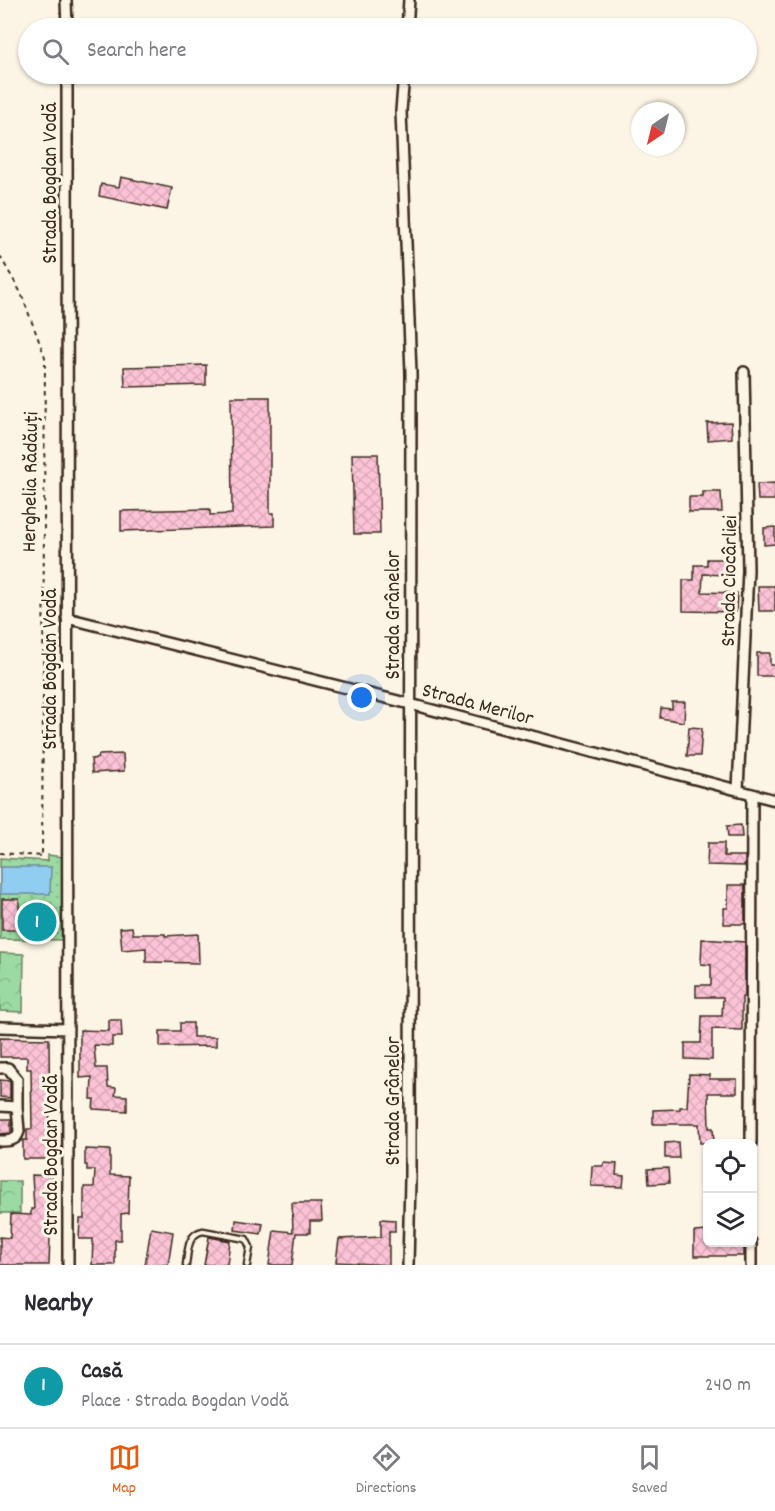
<!DOCTYPE html>
<meta charset="utf-8">
<style>
body{margin:0;font-family:Dekko,sans-serif;background:#f7f7f7;color:#2b2b33}
.controls{position:absolute;right:18px;bottom:18px;display:grid;overflow:hidden;border-radius:9px;box-shadow:0 2px 4px #0004}
.controls button{width:54px;height:54px;display:grid;place-items:center;padding:0;border:0;border-bottom:2px solid #e1e1e2;background:#fff;color:#2b2b33;font:30px sans-serif}
.compass{position:absolute;left:631px;top:102px;width:54px;height:54px;border-radius:50%;background:#fff;box-shadow:0 2px 4px #0004;rotate:215deg}
.you{position:absolute;left:362px;top:698px;width:21px;height:21px;margin:-15px;border:4px solid #fff;border-radius:50%;background:#1a73e8;box-shadow:0 0 0 9px #1a73e833}
.badge{display:grid;place-items:center;width:39px;height:39px;border-radius:50%;background:#ea580c;color:#fff;font-size:20px;font-weight:700}
.pin{position:absolute;translate:-50% -50%;border:3px solid #fff;box-shadow:0 2px 6px #0006}
.list{margin:0;padding:0;list-style:none}
h2{display:flex;justify-content:space-between;align-items:center;height:78px;margin:0;padding:0 24px;font-size:26px}
h2 small{font-size:20px;font-weight:400;color:#7c7c81}
.list li{display:grid;grid-template-columns:39px 1fr auto;gap:18px;align-items:center;box-sizing:border-box;height:84px;padding:0 24px;border-top:2px solid #e1e1e2}
.list b{display:block;font-size:22px;white-space:nowrap}
.list p{margin:0;font-size:20px;white-space:nowrap;color:#7c7c81}
.list em{font-size:20px;font-style:normal;color:#7c7c81}
.icon{flex:none;width:33px;height:33px;fill:none;stroke:currentColor;stroke-width:2;stroke-linecap:round;stroke-linejoin:round}
.map{position:relative;flex:none;width:775px;height:1265px;overflow:hidden}
.search{position:absolute;background:#fff;box-shadow:0 2px 4px #0004;left:18px;right:18px;top:18px;height:66px;display:flex;align-items:center;gap:15px;box-sizing:border-box;padding:0 21px;border-radius:33px;color:#7c7c81;font-size:22px}
.sheet{height:162px;background:#fff}
nav{display:flex;justify-content:space-around;align-items:center;box-sizing:border-box;height:84px;border-top:2px solid #e1e1e2;background:#fff;font-size:16px;color:#7c7c81}
nav a{display:grid;justify-items:center;gap:3px}
nav .on{color:#ea580c}
.map>svg:first-child{display:block}
</style>
<div class="map">
<svg width="775" height="1265" viewBox="0 0 775 1265">
<defs>
<pattern id="grass-dots" width="8" height="8" patternUnits="userSpaceOnUse" patternTransform="scale(1.5)"><rect width="8" height="8" fill="#9bdaa3"/><path d="M2 2h.1M6 6h.1" fill="none" stroke="#86bb8c" stroke-width="1.8" stroke-linecap="round"/></pattern>
<pattern id="park-crowns" width="20" height="18" patternUnits="userSpaceOnUse" patternTransform="scale(1.5)"><rect width="20" height="18" fill="#9bdaa3"/><path d="M2 6a3 3 0 1 1 6 0M12 15a3 3 0 1 1 6 0" fill="none" stroke="#86bb8c"/></pattern>
<pattern id="building-cross-hatch" width="8" height="8" patternUnits="userSpaceOnUse" patternTransform="scale(1.5)"><rect width="8" height="8" fill="#fcc3d7"/><path d="M0 0l8 8M0 8l8-8" fill="none" stroke="#d9a8b8"/></pattern>
</defs>
<rect width="100%" height="100%" fill="#fcf5e5"/>
<filter id="ink" filterUnits="userSpaceOnUse"><feTurbulence type="fractalNoise" baseFrequency=".0167" numOctaves="2"/><feDisplacementMap in="SourceGraphic" scale="12" xChannelSelector="R" yChannelSelector="G"/><feConvolveMatrix kernelMatrix="1 2 1 2 8 2 1 2 1" color-interpolation-filters="sRGB"/></filter>
<g filter="url(#ink)">
<path fill="url(#grass-dots)" stroke="#6b8260" stroke-width="1.5" d="M48,855l15,2 1,83 -64,-1v-81l48,3z"/>
<path fill="url(#park-crowns)" stroke="#6b8260" stroke-width="1.5" d="M0,953l24,1 -1,58 -23,-1z
M0,1181h20v32h-20z"/>
<path fill="#90cdf0" stroke="#6e8c9c" stroke-width="1.5" d="M0,867h51l-1,27h-50z"/>
<path fill="url(#building-cross-hatch)" stroke="#3b2a1e" stroke-width="1.5" d="M121,177l51,11 -5,22 -68,-14 2,-12 18,3z
M206,365v20l-81,2 -1,-20z
M231,397h39v116h4v13l-153,5v-20l89,-2v6l22,-1z
M731,422l1,16 -24,2 -1,-17z
M352,454h26l2,80h-26z
M775,483v17h-17l-1,-16z
M703,492h18l1,20h-33v-15h14z
M775,527v17l-11,1v-17z
M707,559h20v16l-24,-1 -1,18 35,1 -1,19 -53,-1v-31h11v-15h13z
M758,586h17v25h-16z
M757,653h13v12h5v11h-18z
M672,702h13l-1,20 -24,-4 1,-10 11,1z
M689,727l13,1 -2,28h-13z
M123,754l1,17 -32,2 -1,-14 7,-1 1,-3z
M741,825l1,12h-14l-1,-11z
M708,843h16v13h21v10l-38,-1z
M728,885h17v39h-21v-16h4z
M2,899h17v10l33,-1 1,22h-51z
M132,927l1,7h32v2l33,-2 1,29 -53,-1v-14l-24,2 -2,-22z
M702,939l43,3v55h-3v33l-30,-1v31l-27,-1v-16h16l1,-27h20l1,-19h-27v-12h15v-20l-10,-1z
M109,1020h12l1,17h-10v9l-18,-1 2,23h11l1,19 8,1 -1,7 12,1v15l-34,-2 1,-10h-3l1,-22 -12,1v-48l29,1z
M180,1023h13v14h23v9l-56,1v-16h20z
M0,1038l49,1 1,120h-27v-19h4v-11h5l-1,-60h-4v-12h-27z
M689,1074l21,1 -1,4h28v14h-29l1,35h4l1,15h-14l-1,-19h-46v-14l27,-1v-2h7z
M0,1080l10,1v17l-10,-1z
M0,1119h11v14l-11,1z
M678,1142l1,16h-14v-15z
M85,1149l25,1v25l19,1 -1,37 -7,1v26h-6v25h-23l1,-26h-14l1,-20h4v-32h10l1,-17h-8v-5h-2z
M604,1163l13,1 -1,11 8,1 -1,11 -32,-1 1,-20h11z
M668,1168l1,15 -20,1 -1,-15z
M32,1175l20,1 -3,89h-49v-28l10,1 1,-24 20,1v-6h3z
M292,1203h29l1,18h-12v12h-14l-4,32h-23l5,-35 19,2z
M381,1219l14,1v11h-6v34l-53,-3 3,-23 42,-2z
M236,1220l27,4 -2,10 -26,-4z
M151,1228l22,4 -5,33h-23z
M708,1231v11h36v14h-50v-24z
M209,1237l21,4 -3,24h-23z"/>
<g fill="none" stroke-linecap="round" stroke-linejoin="round">
<g stroke="#3b2a1e" stroke-width="9">
<path id="lane" d="M186,1265c2,-13 1,-31 17,-34l43,8 4,8 -3,18"/>
</g>
<g stroke="#3b2a1e" stroke-width="14">
<path id="street" d="M66,0l1,28
M407,28l2,-28
M67,74l1,1191
M404,74l-3,37 10,262 -1,806 -2,86
M67,618l343,86 365,96
M738,790l10,-220 -4,-198
M0,1027l68,2
M0,1068h8l9,11v28l2,24c-2,10 -10,10 -19,10
M0,1106l17,1
M751,1144l1,-350
M751,1265v-23"/>
</g>
<path stroke="#3b2a1e" stroke-width="2" stroke-dasharray="4.5 4.5" stroke-linecap="butt" d="M0,256l21,37 24,64 -3,499 -42,-3"/>
<use href="#lane" stroke="#fcf5e5" stroke-width="4.5"/>
<use href="#street" stroke="#fcf5e5" stroke-width="9"/>
</g>
</g>
<g text-anchor="middle" stroke-width="6" stroke-linejoin="round" paint-order="stroke">
<g font-size="21" fill="#3b2a1e" stroke="#fcf5e5">
<text transform="translate(49 183) rotate(-90)" y="7">Strada Bogdan Vodă</text>
<text transform="translate(29 482) rotate(-89)" y="7">Herghelia Rădăuți</text>
<text transform="translate(728 581) rotate(-89)" y="7">Strada Ciocârliei</text>
<text transform="translate(392 615) rotate(-90)" y="7">Strada Grânelor</text>
<text transform="translate(49 669) rotate(-90)" y="7">Strada Bogdan Vodă</text>
<text transform="translate(478 703) rotate(15)" y="7">Strada Merilor</text>
<text transform="translate(392 1101) rotate(-90)" y="7">Strada Grânelor</text>
<text transform="translate(50 1155) rotate(-90)" y="7">Strada Bogdan Vodă</text>
</g>
</g>
</svg>
<div class="controls">
<button><svg class="icon" aria-label="locate" viewBox="0 0 24 24"><circle cx="12" cy="12" r="6"/><path d="M12 2v4M12 18v4M2 12h4M18 12h4"/></svg></button>
<button><svg class="icon" aria-label="layers" viewBox="0 0 24 24"><path d="M12 4l9 5-9 5-9-5zM3 14l9 5 9-5"/></svg></button>
</div>
<svg class="compass" viewBox="-18 -18 36 36"><path d="M0-13l5 13h-10z" fill="#e53935"/><path d="M0 13l5-13h-10z" fill="#7c7c81"/></svg>
<div class="you"></div>
<div class="pin badge" style="left:37px;top:922px;background:#0f9aa8">1</div>
<div class="search"><svg class="icon" aria-label="search" viewBox="0 0 24 24"><circle cx="10" cy="10" r="6"/><path d="M15 15l6 6"/></svg>Search here</div>
</div>
<section class="sheet">
<h2>Nearby<small></small></h2>
<ul class="list">
<li><span class="badge" style="background:#0f9aa8">1</span><div><b>Casă</b><p>Place · Strada Bogdan Vodă</p></div><em>240 m</em></li>
</ul>
</section>
<nav>
<a class="on"><svg class="icon" aria-label="map" viewBox="0 0 24 24"><path d="M3 6l6-2 6 2 6-2v14l-6 2-6-2-6 2zM9 4v14M15 6v14"/></svg>Map</a>
<a><svg class="icon" aria-label="directions" viewBox="0 0 24 24"><path d="M12 3l9 9-9 9-9-9zM9 14v-3h6M13 9l2 2-2 2"/></svg>Directions</a>
<a><svg class="icon" aria-label="saved" viewBox="0 0 24 24"><path d="M7 4h10v16l-5-4-5 4z"/></svg>Saved</a>
</nav>
